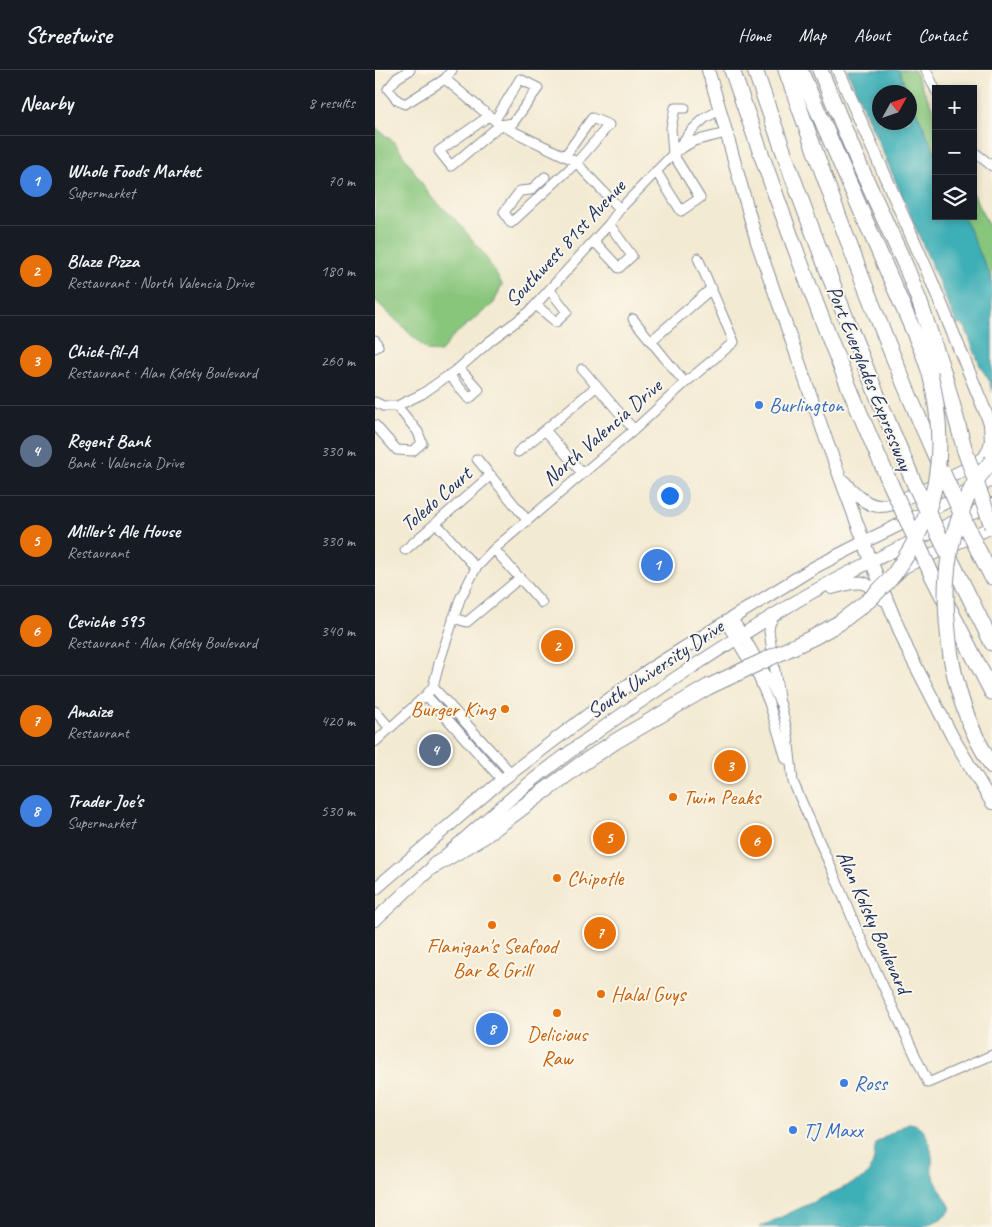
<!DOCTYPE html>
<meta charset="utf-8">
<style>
body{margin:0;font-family:Caveat,sans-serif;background:#20242c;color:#f1f3f6}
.controls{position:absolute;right:15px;top:15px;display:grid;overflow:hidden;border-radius:0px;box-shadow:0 2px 8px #0003}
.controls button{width:45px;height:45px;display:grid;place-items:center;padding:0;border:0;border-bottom:1px solid #363941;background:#171b24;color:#f1f3f6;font:25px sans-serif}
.compass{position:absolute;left:497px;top:15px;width:45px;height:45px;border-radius:50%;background:#171b24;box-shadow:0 2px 8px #0003;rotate:50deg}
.you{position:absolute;left:294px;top:425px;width:18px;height:18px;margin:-12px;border:4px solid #fff;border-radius:50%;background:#1a73e8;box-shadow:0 0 0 8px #1a73e833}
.badge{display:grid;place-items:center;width:32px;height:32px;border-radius:50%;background:#ea580c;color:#fff;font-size:16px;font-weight:700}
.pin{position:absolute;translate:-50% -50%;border:2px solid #fff;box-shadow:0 1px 5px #0006}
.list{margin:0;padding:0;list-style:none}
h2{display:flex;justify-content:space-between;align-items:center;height:65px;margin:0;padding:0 20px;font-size:21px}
h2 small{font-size:16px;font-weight:400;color:#9ea1a6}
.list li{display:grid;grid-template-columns:32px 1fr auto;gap:15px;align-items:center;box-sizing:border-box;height:90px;padding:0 20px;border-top:1px solid #363941}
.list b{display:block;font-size:19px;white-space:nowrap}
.list p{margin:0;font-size:16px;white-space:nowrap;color:#9ea1a6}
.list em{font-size:16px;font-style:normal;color:#9ea1a6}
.icon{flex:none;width:28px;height:28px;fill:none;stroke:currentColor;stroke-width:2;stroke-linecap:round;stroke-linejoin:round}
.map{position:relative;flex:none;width:617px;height:1157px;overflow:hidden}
header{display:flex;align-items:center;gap:30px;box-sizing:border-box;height:70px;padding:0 25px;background:#171b24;border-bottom:1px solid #363941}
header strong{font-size:24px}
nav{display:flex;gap:28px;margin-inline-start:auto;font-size:18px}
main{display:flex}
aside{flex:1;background:#171b24}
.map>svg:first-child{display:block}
</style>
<header>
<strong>Streetwise</strong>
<nav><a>Home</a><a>Map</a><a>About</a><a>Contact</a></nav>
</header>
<main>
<aside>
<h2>Nearby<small>8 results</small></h2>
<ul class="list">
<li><span class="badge" style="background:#3f7fe0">1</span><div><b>Whole Foods Market</b><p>Supermarket</p></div><em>70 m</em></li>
<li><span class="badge" style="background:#e8710a">2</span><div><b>Blaze Pizza</b><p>Restaurant · North Valencia Drive</p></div><em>180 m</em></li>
<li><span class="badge" style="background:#e8710a">3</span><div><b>Chick-fil-A</b><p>Restaurant · Alan Kolsky Boulevard</p></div><em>260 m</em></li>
<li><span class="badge" style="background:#5c6f8a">4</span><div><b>Regent Bank</b><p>Bank · Valencia Drive</p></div><em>330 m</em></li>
<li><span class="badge" style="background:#e8710a">5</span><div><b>Miller's Ale House</b><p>Restaurant</p></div><em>330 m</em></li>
<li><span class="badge" style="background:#e8710a">6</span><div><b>Ceviche 595</b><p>Restaurant · Alan Kolsky Boulevard</p></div><em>340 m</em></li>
<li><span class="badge" style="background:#e8710a">7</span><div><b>Amaize</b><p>Restaurant</p></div><em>420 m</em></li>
<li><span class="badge" style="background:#3f7fe0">8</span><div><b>Trader Joe's</b><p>Supermarket</p></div><em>530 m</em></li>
</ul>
</aside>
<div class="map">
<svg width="617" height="1157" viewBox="0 0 617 1157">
<rect width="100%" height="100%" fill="#fbf7ec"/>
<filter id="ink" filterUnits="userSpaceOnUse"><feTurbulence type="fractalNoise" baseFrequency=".02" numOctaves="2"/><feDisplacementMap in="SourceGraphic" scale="10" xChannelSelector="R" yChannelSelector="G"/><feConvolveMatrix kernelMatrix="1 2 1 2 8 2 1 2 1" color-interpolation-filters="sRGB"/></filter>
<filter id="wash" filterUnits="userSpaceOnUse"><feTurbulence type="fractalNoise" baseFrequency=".0096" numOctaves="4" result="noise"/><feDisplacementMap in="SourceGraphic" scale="20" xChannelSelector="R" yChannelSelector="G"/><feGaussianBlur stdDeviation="1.12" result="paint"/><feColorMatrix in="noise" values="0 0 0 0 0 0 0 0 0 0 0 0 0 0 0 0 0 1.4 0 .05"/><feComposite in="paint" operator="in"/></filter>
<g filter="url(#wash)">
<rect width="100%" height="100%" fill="#f3ead2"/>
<path fill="#88c67c" stroke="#527a6d" d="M524,0h15l22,45v40l-26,-58 -1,-5h-2z
M0,57l21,17 35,53 26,24 27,33 18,30 -8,19 -41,33 -12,16 -13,-1 -53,-51z
M598,123l19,40v47l-29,-64h10z"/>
<path fill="#3eafb6" stroke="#2c6f8a" d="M472,0h52l8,22h-28v30h30l1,-25 26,58v61h27l29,64v112l-3,-12 -8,-12 -16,-41 -4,-3 -4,1 -48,-113z
M532,1053c18,-1 23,19 25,34 1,5 -1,11 0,16 4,11 13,24 19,35 -3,11 -19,14 -29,19h-162l104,-49c5,-6 9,-12 10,-20 1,-6 0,-11 3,-16z"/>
</g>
<g filter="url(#ink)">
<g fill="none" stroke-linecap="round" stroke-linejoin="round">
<g stroke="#878c98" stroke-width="11">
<path id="minor" d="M35,0l-13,8 -9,11 9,11 8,4 40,-25 7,-9
M551,0l10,21
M70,9l55,46 77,37 6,8 37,39
M114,46l-50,35 12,15 49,-41 13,-2 25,-35 -18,-9 -25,41
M304,80l15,-9 32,-8
M598,81l19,15
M281,101l25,40 19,-13 -27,-44 -2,-26 4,-20h10
M170,107l-14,13 -11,1 -16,21 7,11 66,-61 32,-37 -17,-7 -27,38
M219,171l25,27 13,-12 -23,-32
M161,235l20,17 11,-10 -17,-22
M258,249l52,64
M0,270l3,6 -3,2
M276,271l61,-53
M207,299l52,61
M74,305l20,24 10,-9 -20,-22
M0,332l8,4h14l25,-12 37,-26 31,-27 39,-29 80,-88 11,-15 53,-55 19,-24 13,-12 15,-8
M0,355l22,25 16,1 9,-8 -4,-11 -21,-26
M143,382l27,-22
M102,389l50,61
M207,403l-37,-43 46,-39 5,-5
M61,453l40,45
M119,479l48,54
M30,480l86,-75
M400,545l-5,9 -1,7 10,66
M78,548l14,4 53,-44
M357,548l11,16 24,42 14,29 7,30 5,47 40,90 25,60 70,151 64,-28
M350,552l33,55 11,26 17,56
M58,617l78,86
M51,625l76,85
M0,641l15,17
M0,672l51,-47 7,-8 7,-27 20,-61 16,-31 18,-19 140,-119 51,-47 49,-41 -36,-84"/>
</g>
<g stroke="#878c98" stroke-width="14">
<path id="primary" d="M333,0l12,40 37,132 70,200 44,119 37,90 44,85 40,67
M463,0l92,207 62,151
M468,411c10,10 22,25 37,25 4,0 9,-1 13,-2l71,-34 20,-12 4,-7 3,-9 -1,-18
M521,505l8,-8 88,-40
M457,518c27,-7 32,-11 51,11
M0,819l127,-109 75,-57 73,-54 61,-38 104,-64 49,-25 128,-62
M0,850c46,-43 93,-85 141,-126 58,-48 121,-91 184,-132 36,-23 72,-47 109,-68 59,-33 122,-61 183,-90"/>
</g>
<g stroke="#878c98" stroke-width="17">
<path id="motorway" d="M357,0c48,140 98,279 159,415
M380,0c48,141 101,279 160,415
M411,0c47,133 95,265 153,394
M425,0l123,283 7,20
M445,0l39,94 48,105 13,34 24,71 21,77
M599,472l18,35
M573,484l44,89
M556,503l61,119
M464,553l30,-23
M576,587c5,28 13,56 26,82 4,9 10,18 15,27
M60,795l49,-29 97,-72 35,-23 92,-54"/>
</g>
<use href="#minor" stroke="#fff" stroke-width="9"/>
<use href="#primary" stroke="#fff" stroke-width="12"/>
<use href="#motorway" stroke="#fff" stroke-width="15"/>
<g stroke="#878c98" stroke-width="17" stroke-linecap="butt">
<path id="motorway-bridge" d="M590,381l16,45 11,30
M568,403l31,69
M516,415l40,88
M540,415l33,69
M494,530c7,-7 15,-14 22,-22 7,-8 13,-19 19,-28 33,-58 35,-114 20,-177
M576,587c-7,-51 -9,-95 10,-144 4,-10 8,-21 14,-31 5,-7 11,-14 17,-21
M333,617l106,-50 25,-14"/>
</g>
<use href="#motorway-bridge" stroke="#fff" stroke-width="15"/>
</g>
</g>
<g fill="#3f7fe0" stroke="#fbf7ec" stroke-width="2">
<circle cx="384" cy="335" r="5"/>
<circle cx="469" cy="1013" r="5"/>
<circle cx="418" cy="1060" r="5"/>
</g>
<g fill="#e8710a" stroke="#fbf7ec" stroke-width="2">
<circle cx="130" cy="639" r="5"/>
<circle cx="298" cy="727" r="5"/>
<circle cx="182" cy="808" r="5"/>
<circle cx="117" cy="855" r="5"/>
<circle cx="226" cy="924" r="5"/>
<circle cx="182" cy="943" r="5"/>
</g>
<g text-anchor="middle" stroke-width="4" stroke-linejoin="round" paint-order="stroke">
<g font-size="21" fill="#1b2f5e" stroke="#fbf7ec">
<text transform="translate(190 173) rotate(-47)" y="7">Southwest 81st Avenue</text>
<text transform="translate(495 308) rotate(68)" y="7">Port Everglades Expressway</text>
<text transform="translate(227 362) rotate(-41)" y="7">North Valencia Drive</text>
<text transform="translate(61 429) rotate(-41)" y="7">Toledo Court</text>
<text transform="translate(280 599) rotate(-34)" y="7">South University Drive</text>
<text transform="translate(499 852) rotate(66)" y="7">Alan Kolsky Boulevard</text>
</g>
<g font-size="21" fill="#366cbe" stroke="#fbf7ec" text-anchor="start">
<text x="394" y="342">Burlington</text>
<text x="479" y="1020">Ross</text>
<text x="428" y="1067">TJ Maxx</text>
</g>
<g font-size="21" fill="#c56008" stroke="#fbf7ec" text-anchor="start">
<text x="120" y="646" text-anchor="end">Burger King</text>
<text x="308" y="734">Twin Peaks</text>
<text x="192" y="815">Chipotle</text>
<text x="117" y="883" text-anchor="middle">Flanigan's Seafood<tspan x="117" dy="24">Bar &amp; Grill</tspan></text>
<text x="236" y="931">Halal Guys</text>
<text x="182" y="971" text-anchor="middle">Delicious<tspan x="182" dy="24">Raw</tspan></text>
</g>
</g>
</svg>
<div class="controls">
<button>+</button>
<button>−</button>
<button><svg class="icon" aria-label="layers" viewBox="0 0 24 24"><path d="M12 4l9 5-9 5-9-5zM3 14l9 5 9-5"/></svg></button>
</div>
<svg class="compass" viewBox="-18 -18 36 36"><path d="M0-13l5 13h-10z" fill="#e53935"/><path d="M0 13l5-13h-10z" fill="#9ea1a6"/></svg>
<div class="you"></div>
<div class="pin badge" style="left:282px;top:495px;background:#3f7fe0">1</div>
<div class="pin badge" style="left:182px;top:576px;background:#e8710a">2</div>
<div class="pin badge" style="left:355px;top:696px;background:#e8710a">3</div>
<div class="pin badge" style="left:60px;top:680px;background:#5c6f8a">4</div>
<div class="pin badge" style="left:234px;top:768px;background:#e8710a">5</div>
<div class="pin badge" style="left:381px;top:771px;background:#e8710a">6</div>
<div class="pin badge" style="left:225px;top:863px;background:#e8710a">7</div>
<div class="pin badge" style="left:117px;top:959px;background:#3f7fe0">8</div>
</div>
</main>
